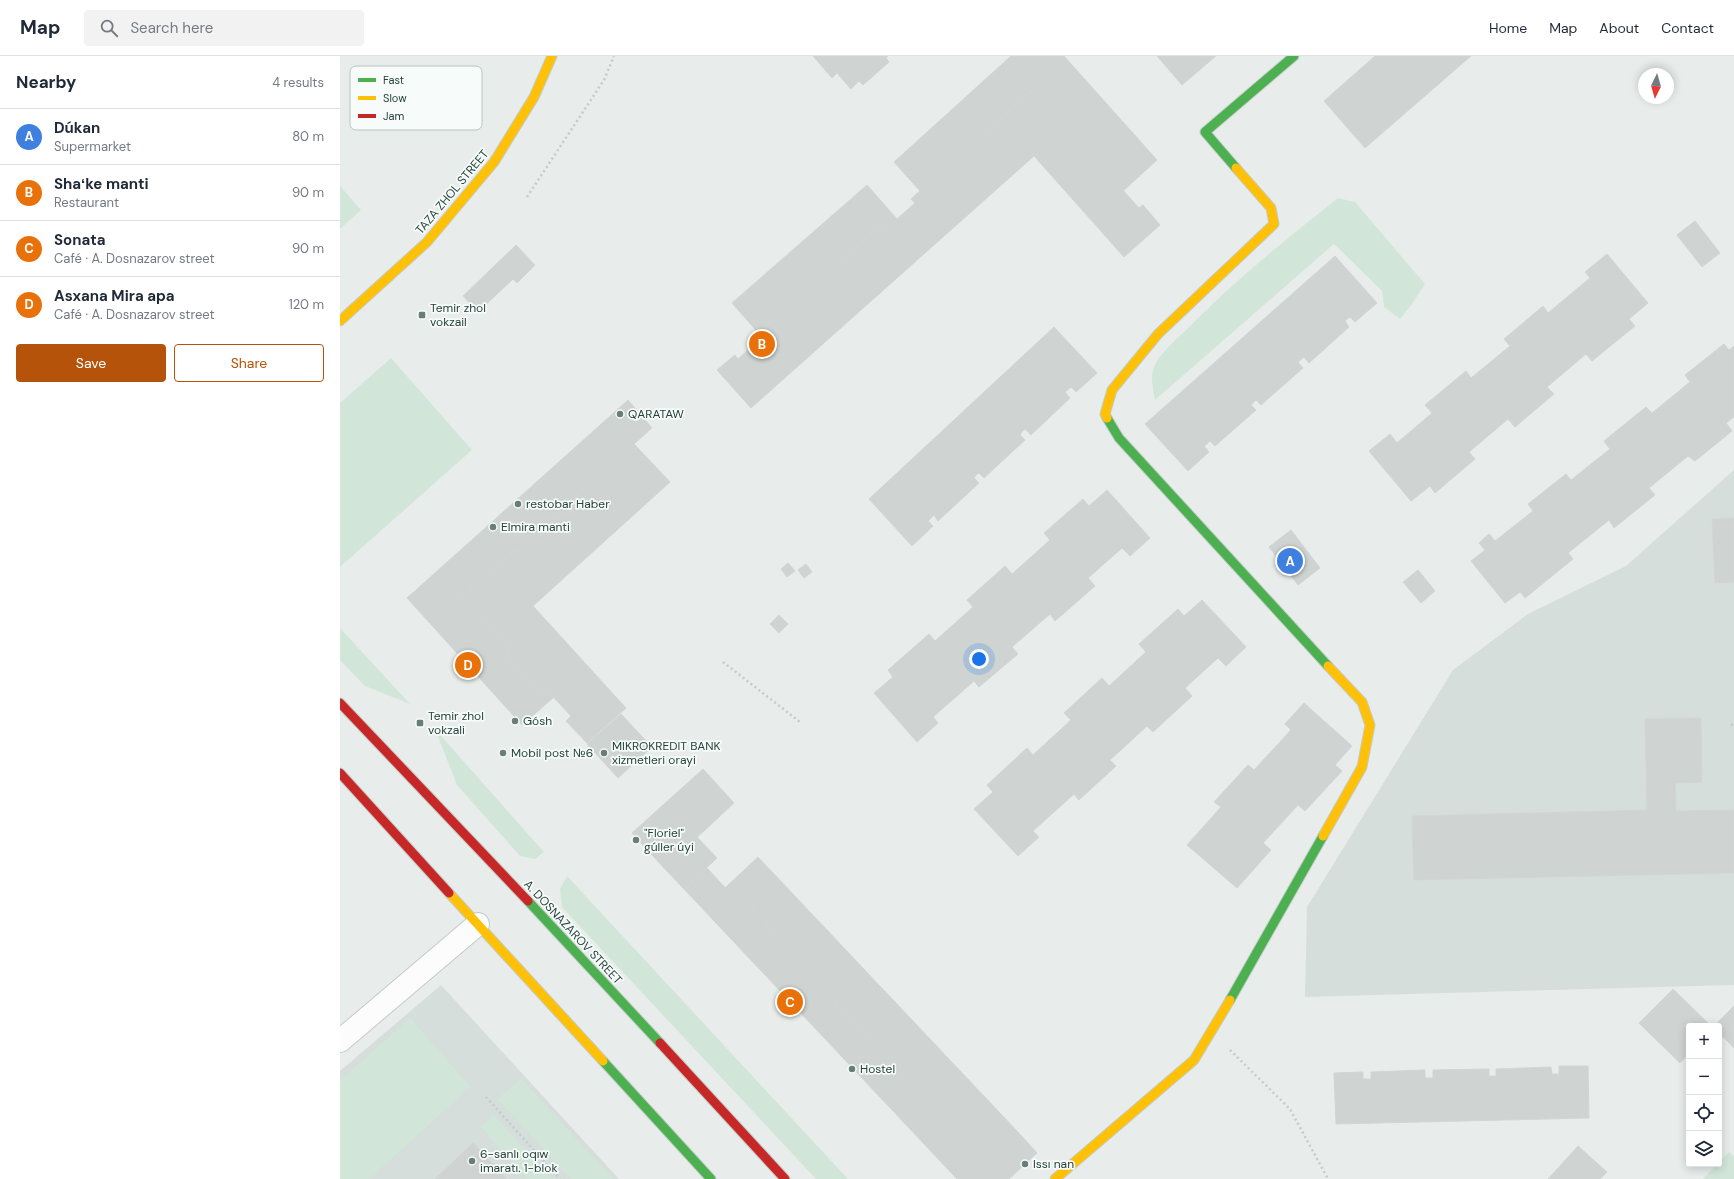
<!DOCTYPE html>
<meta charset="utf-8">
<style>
body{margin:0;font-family:"DM Sans",sans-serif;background:#f2f2f3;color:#1f2937}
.controls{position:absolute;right:12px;bottom:12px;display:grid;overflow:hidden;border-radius:4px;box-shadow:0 2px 10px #0003}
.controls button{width:36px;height:36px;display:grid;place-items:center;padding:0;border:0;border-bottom:1px solid #e0e1e3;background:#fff;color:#1f2937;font:20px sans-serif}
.compass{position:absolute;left:1298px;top:12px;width:36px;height:36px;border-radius:50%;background:#fff;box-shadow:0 2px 10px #0003;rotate:185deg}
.you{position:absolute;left:639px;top:603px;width:14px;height:14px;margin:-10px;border:3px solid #fff;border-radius:50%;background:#1a73e8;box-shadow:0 0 0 6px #1a73e833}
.badge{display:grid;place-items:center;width:26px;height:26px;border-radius:50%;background:#b45309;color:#fff;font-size:13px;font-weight:700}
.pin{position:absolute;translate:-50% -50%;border:2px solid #fff;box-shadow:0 1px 4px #0006}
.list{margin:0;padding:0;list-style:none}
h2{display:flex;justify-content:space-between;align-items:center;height:52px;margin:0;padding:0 16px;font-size:17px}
h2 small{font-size:13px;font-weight:400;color:#747a83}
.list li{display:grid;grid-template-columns:26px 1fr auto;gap:12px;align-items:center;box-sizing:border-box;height:56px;padding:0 16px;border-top:1px solid #e0e1e3}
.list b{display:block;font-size:15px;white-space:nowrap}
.list p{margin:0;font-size:13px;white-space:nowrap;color:#747a83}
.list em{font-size:13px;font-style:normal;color:#747a83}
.actions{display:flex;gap:8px;padding:12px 16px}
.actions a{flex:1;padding:9px 0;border:1px solid #b45309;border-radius:4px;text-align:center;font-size:14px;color:#b45309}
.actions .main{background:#b45309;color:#fff}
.icon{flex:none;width:22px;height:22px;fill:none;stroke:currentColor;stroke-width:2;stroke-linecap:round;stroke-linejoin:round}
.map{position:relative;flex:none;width:1394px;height:1123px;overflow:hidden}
header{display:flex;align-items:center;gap:24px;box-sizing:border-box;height:56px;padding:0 20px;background:#fff;border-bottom:1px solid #e0e1e3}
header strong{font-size:19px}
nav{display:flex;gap:22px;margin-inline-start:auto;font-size:14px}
.search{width:280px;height:36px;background:#f2f2f3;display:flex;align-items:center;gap:10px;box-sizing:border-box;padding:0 14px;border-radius:4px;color:#747a83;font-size:15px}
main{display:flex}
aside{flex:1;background:#fff}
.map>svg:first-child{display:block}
</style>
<header>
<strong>Map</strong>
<div class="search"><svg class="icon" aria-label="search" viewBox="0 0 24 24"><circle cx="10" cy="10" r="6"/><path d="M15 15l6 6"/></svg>Search here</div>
<nav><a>Home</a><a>Map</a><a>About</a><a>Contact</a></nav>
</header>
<main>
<aside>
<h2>Nearby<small>4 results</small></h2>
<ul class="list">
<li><span class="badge" style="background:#3f7fe0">A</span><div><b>Dúkan</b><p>Supermarket</p></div><em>80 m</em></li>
<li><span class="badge" style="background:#e8710a">B</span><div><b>Shaʻke manti</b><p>Restaurant</p></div><em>90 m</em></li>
<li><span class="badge" style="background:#e8710a">C</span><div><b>Sonata</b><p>Café · A. Dosnazarov street</p></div><em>90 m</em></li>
<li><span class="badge" style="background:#e8710a">D</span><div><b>Asxana Mira apa</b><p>Café · A. Dosnazarov street</p></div><em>120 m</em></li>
</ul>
<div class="actions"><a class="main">Save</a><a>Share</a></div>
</aside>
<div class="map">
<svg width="1394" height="1123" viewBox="0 0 1394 1123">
<rect width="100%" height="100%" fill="#e8edeb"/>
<path fill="#d6dedb" d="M1394,414v515l-429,12 2,-90 146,-237 75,-56 98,-48z
M101,929l178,194h-279v-108z"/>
<path fill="#d1e6d8" d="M0,130l21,24 -21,19z
M998,142l17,4 70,82 -13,20 -12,15 -16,-12 -2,-16 -48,-47 -179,156c-2,-11 -5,-22 -1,-33 6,-14 21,-26 32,-37 47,-48 99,-90 152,-132z
M51,302l81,92 -132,117v-164z
M0,572l70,76 -45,-18 -25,-26z
M95,673l109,123 -9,7 -15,-3 -63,-71z
M227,820l281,303h-32l-254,-272 -2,-18z
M70,962l60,69 -101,92h-29v-98z
M181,1023l92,100h-42l-73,-80z
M154,1059l57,64h-24l-46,-52z
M1389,1096l5,4v23h-31z"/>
<path fill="#cfd4d2" stroke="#d1d6d4" d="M473,0h75l-2,2 3,4 -26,23 -4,-4 -8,8 -14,-16 -5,5z
M671,0h53l93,104 -34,31 -12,-14 4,-4 -33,-36 -4,3 -30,-32 5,-5 -16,-17 -55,49 4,4 -33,30 -4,-4 -29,26 -26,-29z
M817,0h59l-34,29z
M1035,0h96l-106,92 -41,-47z
M697,30l16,17 -5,5 30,32 4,-3 33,36 -4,4 28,31 4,-3 17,20 -36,32 -90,-101 -283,252 -34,-38 18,-15 3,4 30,-27 -4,-5 42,-37 4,4 32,-27 -4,-4 43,-38 4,4 12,-10 18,-16 -4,-4 38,-34 4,4 33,-30 -4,-4z
M527,129l30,34 -12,10 -4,-4 -43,38 4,4 -32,27 -4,-4 -42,37 4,5 -6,5 -30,-34z
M1355,165l25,32 -18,14 -25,-32z
M176,189l19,20 -18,18 -4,-4 -35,33 -15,-16z
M1267,198l41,49 -19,16 6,7 -43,35 -6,-7 -39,33 7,7 -39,33 -7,-8 -39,33 6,7 -40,34 -5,-7 -19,15 -42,-50 21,-17 7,9 35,-30 -7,-8 41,-34 5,7 39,-32 -6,-7 39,-33 5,7 42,-35 -5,-6z
M995,200l42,47 -22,19 -5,-5 -3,2 -2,2 4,6 -40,36 -5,-6 -6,5 5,6 -42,37 -5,-5 -5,5 5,5 -41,36 -5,-5 -3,3 -3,2 5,6 -21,19 -43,-47z
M714,271l43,46 -21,19 -5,-5 -6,5 5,6 -39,37 -6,-6 -3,3 -2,3 5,5 -41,38 -5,-5 -3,2 -2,3 5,5 -41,38 -4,-6 -6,6 5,5 -21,20 -43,-47z
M1384,288l5,6 5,-4v71l-8,6 6,8 -37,30 -7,-5 -39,32 6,7 -41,33 -5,-8 -41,33 5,6 -48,39 -5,-6 -15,11 -34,-42 14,-11 -6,-7 10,-9 6,7 38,-30 -5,-7 38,-30 5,6 39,-31 -6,-8 42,-34 6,6 38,-31 -5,-7z
M288,344l24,28 -34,30 4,4 -32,29 -4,-5 -39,36 3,4 -30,27 -4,-4 -58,51 20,23 5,-4 28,31 -5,4 34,38 5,-4 9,9 -32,28 -115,-127z
M294,388l36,38 -137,124 93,102 -39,35 -21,-22 5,-5 -26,-28 -5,4 -34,-38 5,-4 -28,-31 -5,4 -20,-23 58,-51 4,4 30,-27 -3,-4 39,-36 4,5 32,-29 -4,-4z
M767,434l43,48 -20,18 -8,-8 -34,30 7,8 -40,35 -5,-7 -38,33 6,7 -39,33 -5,-6 -41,36 5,6 -21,19 -43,-49 19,-16 -5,-7 41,-36 6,7 38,-34 -6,-7 38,-34 7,8 38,-34 -6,-7 39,-34 6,7z
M1394,462v64l-19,1 -3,-64z
M951,474l29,38 -22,17 -29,-38z
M448,507l7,8 -8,6 -6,-8z
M466,508l6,8 -8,6 -6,-8z
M1078,514l17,21 -14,12 -18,-21z
M862,544l44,47 -20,19 -8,-8 -33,30 7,8 -39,36 -6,-6 -37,34 6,6 -37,34 -5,-6 -41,37 6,6 -21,19 -44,-47 19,-17 -6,-7 40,-37 6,7 38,-35 -7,-7 38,-35 7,8 37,-34 -7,-8 39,-35 6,7z
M439,559l9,9 -9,9 -9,-9z
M964,647l48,43 -17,19 7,6 -37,40 -7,-6 -35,38 8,7 -34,38 -50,-43 34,-38 -7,-5 34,-37 6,5 37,-40 -6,-6z
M281,658l31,33 -34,31 -31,-34z
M1361,662l1,64 -27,1 1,28 58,-1v63l-320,7 -2,-64 235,-6 -2,-91z
M363,713l31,34 -70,65 -32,-35z
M357,781l20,21 -33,31 -20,-21z
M418,801l259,274 -33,32 -19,-19 5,-4 -29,-30 -4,5 -38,-40 5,-5 -27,-28 -4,3 -39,-41 4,-4 -27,-29 -5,5 -37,-40 5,-4 -28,-30 -4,4 -17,-18z
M367,812l35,38 4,-4 28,30 -5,4 37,40 5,-5 27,29 -4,4 39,41 4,-3 27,28 -5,5 38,40 4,-5 29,30 -5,4 19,19 33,-32 20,22 -28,26h-52l-273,-290z
M1333,933l38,37h-22v28l-9,9 -41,-40z
M1394,950v42l-15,-15v-7h-5z
M1219,1010h29l1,52 -253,6 -2,-51 29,-1v7h8v-7l54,-2v8h8v-8l56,-1v7h7v-7l55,-2 1,7h7z
M133,1087l34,36h-72z
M1238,1090l29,26 -7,7h-52z"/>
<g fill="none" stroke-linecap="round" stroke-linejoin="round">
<g stroke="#c5cac8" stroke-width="24">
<path id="street" d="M0,985l138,-117"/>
</g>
<g stroke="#c3cbc8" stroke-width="11">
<path id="fast" d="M896,112l-31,-36 89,-76
M767,362l12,20 209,228
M188,845l132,142
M890,944l93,-164
M263,1005l108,118"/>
</g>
<g stroke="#c3cbc8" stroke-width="11">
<path id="slow" d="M0,265l87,-79 67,-80 40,-65 18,-41
M767,362l-2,-4 7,-24 46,-56 116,-110 -3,-16 -35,-40
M983,780l39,-69 8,-42 -8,-23 -34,-36
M109,837l154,168
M715,1123l139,-119 36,-60"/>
</g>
<g stroke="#c3cbc8" stroke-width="11">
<path id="jam" d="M0,647l188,198
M0,717l109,120
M320,987l125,136"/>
</g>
<path stroke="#c3ccca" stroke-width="2.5" stroke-dasharray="2 3" stroke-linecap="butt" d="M187,141l77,-117 10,-24
M383,606l77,60
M1391,668l3,3
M890,994l60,59 38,70
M146,1041l74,82"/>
<use href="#street" stroke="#fcfcfc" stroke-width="22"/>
<use href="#fast" stroke="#4caf50" stroke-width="9"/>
<use href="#slow" stroke="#ffc107" stroke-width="9"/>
<use href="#jam" stroke="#c62828" stroke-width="9"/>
</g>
<g fill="#697e78" stroke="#f7fbf9" stroke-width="1.5">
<rect x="78" y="255" width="8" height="8" rx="2"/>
<circle cx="280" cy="358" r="4"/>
<circle cx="178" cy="448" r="4"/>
<circle cx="153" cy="471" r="4"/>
<circle cx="175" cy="665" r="4"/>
<rect x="76" y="663" width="8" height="8" rx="2"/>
<circle cx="163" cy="697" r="4"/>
<circle cx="264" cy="697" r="4"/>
<circle cx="296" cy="784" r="4"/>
<circle cx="512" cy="1013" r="4"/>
<circle cx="132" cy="1105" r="4"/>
<circle cx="685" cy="1108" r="4"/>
</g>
<g text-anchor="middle" stroke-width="3.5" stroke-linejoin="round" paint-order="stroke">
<g font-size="12" fill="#24423a" stroke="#f7fbf9">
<text transform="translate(112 136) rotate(-50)" y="4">TAZA ZHOL STREET</text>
<text transform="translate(233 876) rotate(47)" y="4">A. DOSNAZAROV STREET</text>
</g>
<g font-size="12" fill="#24423a" stroke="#f7fbf9" text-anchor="start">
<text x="90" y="256">Temir zhol<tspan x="90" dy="14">vokzail</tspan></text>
<text x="288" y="362">QARATAW</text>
<text x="186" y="452">restobar Haber</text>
<text x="161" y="475">Elmira manti</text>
<text x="88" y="664">Temir zhol<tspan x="88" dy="14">vokzali</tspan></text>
<text x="183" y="669">Gósh</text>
<text x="272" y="694">MIKROKREDIT BANK<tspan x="272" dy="14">xizmetleri orayi</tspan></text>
<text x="171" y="701">Mobil post №6</text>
<text x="304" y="781">"Floriel"<tspan x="304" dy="14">gúller úyi</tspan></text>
<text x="520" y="1017">Hostel</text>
<text x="140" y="1102">6-sanlı oqıw<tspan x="140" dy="14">imaratı. 1-blok</tspan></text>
<text x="693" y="1112">Issı nan</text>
</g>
</g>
<rect x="10" y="10" width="132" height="64" rx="6" fill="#f7fbf9" stroke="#b8c4c0" stroke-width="1"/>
<rect x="18" y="22" width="18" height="4" fill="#4caf50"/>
<rect x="18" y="40" width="18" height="4" fill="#ffc107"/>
<rect x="18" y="58" width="18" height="4" fill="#c62828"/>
<g font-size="11" fill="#24423a">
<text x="43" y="28">Fast</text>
<text x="43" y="46">Slow</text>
<text x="43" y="64">Jam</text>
</g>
</svg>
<div class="controls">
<button>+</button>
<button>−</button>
<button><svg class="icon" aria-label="locate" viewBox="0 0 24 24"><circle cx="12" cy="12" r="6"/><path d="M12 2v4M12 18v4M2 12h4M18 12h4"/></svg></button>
<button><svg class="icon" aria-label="layers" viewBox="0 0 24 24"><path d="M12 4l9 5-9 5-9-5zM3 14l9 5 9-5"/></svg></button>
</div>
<svg class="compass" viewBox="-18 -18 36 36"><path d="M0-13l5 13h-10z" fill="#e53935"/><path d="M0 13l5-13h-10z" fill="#747a83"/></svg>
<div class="you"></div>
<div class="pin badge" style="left:950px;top:505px;background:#3f7fe0">A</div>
<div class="pin badge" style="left:422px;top:288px;background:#e8710a">B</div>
<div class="pin badge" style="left:450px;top:946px;background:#e8710a">C</div>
<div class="pin badge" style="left:128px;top:609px;background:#e8710a">D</div>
</div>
</main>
